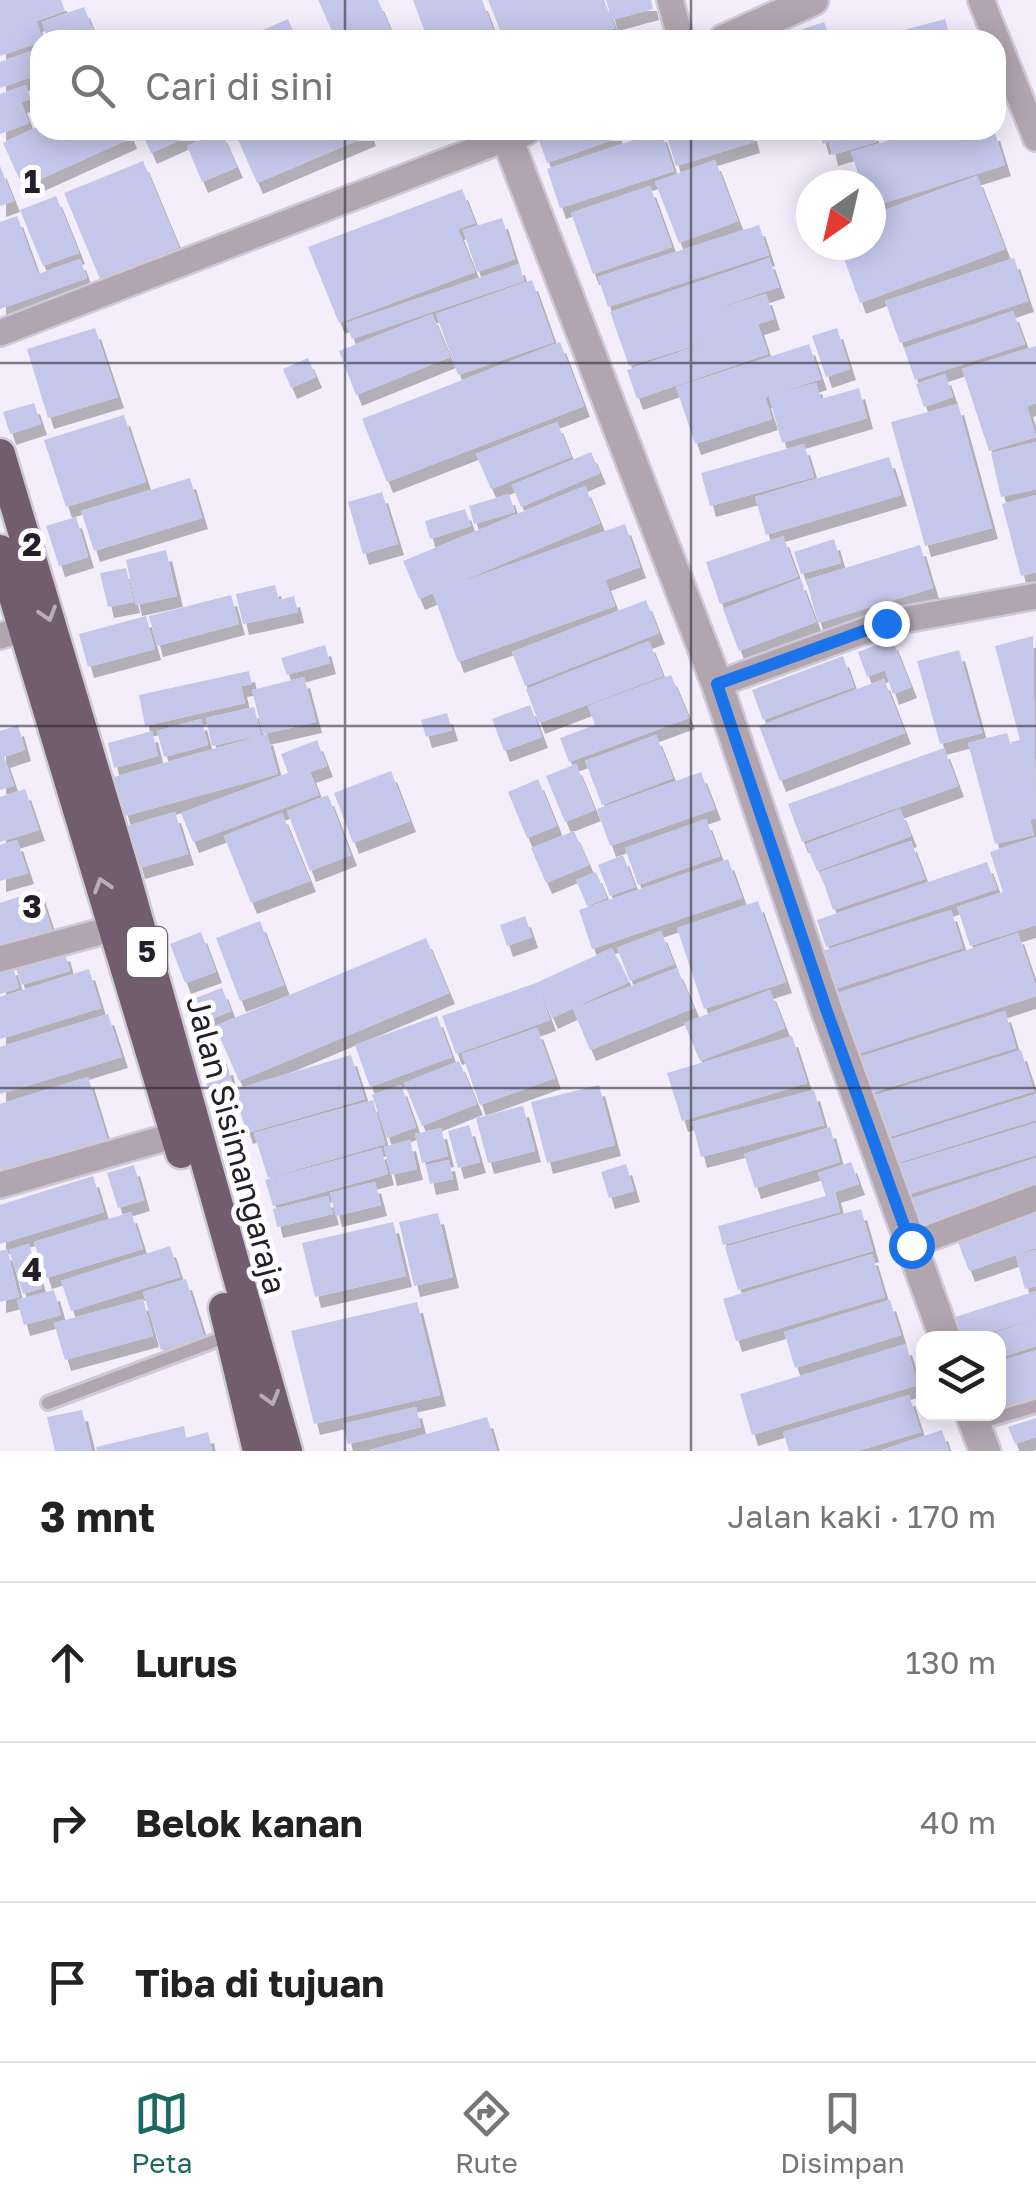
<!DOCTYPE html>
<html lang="id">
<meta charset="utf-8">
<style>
body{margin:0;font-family:"Golos Text",sans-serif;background:#f2f2f2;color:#222}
.controls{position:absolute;right:30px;bottom:30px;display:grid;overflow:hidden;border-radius:20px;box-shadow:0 5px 25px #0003}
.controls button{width:90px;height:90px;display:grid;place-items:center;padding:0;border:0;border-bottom:2px solid #e0e0e0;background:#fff;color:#222;font:50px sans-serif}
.compass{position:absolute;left:796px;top:170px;width:90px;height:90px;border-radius:50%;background:#fff;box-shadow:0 5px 25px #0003;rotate:214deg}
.stop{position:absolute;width:30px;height:30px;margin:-22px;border:8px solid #1a73e8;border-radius:50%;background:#fff}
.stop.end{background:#1a73e8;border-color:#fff;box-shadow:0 2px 10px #0008}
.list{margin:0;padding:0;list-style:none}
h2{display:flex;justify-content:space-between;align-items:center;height:130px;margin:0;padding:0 40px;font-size:42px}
h2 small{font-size:32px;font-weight:400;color:#767676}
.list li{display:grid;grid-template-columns:65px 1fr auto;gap:30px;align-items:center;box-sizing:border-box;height:160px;padding:0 40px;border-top:2px solid #e0e0e0}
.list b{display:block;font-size:38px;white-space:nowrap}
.list em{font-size:32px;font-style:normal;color:#767676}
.icon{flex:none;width:55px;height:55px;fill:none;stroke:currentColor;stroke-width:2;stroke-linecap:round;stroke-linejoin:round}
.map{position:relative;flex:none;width:1036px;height:1451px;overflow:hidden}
.search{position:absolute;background:#fff;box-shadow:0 5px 25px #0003;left:30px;right:30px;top:30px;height:110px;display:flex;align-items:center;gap:25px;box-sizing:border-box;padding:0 35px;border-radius:30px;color:#767676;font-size:38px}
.sheet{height:610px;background:#fff}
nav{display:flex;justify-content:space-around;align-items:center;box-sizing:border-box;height:140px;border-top:2px solid #e0e0e0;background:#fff;font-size:28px;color:#767676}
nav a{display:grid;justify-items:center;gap:5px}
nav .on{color:#1d6861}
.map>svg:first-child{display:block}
</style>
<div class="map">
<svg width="1036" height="1451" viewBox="0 0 1036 1451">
<defs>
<filter id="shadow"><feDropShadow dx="6" dy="11" stdDeviation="0" flood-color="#0004"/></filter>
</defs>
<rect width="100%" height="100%" fill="#f4eefc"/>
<path fill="#c4c7ea" filter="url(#shadow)" d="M0,0h61l4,11 -29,10 7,19 -3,2 -40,14z
M318,0h60l17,40h-59z
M413,0h69l15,40h-69z
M488,0h116l11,28 -32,12h-79z
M606,0h45l2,9 -41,11z
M84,7l13,33h-49l-6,-18z
M288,19l9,21h-57z
M945,19l6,21h-79l-1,-1z
M824,22l7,18h-45l-1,-5z
M40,48v26l-40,14v-26z
M26,85l5,14 -10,3 8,21 -29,11v-40z
M40,103v27h88l3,8 -108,49 -20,-44 36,-17 -8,-19z
M141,130h61l-51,23z
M234,130h134l2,5 -113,48z
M566,130h50l2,8 -71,25 -8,-23z
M665,130h86l3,12 -78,24z
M819,130h54l3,12 -44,13 -3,-13 -6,2z
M922,130h72l11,35 -134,42v-22h-9l-11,-33z
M221,131l16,36 -35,15 -15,-36z
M661,131l13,40 -114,37 -13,-39z
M715,160l23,61 -59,22 -24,-61z
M143,161l36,86 -79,32 -36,-86z
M0,166l14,35 -14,5z
M977,176l28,73 -145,54 -21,-58h32v-30z
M650,186l22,61 -79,27 -22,-61z
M462,189l13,34 -17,6 17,43 -136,51 -31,-76z
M56,196l23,57 -36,13 -23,-56z
M17,216l21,58 42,-15 7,19 -87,31v-87z
M502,218l13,41 -38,13 -14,-42z
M759,225l10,30 -161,52 -10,-30z
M769,258l10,29 -92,31 79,-24 8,25 -16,5 10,30 -131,45 -10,-29 108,-37 -106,33 -19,-54z
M1014,258l14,43 -128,42 -15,-42z
M519,264l5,17 -172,58 -6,-16 132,-45 1,3v-3z
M532,280l22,62 -96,33 -22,-61z
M1013,311l12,33 -110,36 -11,-32z
M432,314l18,43 -94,38 -17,-44z
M95,328l23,69 -70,21 -21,-69z
M837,328l13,41 -24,8 -14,-41z
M560,342l24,64 -197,76 -25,-63z
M809,344l12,35 -56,18 7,22 -77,25 -19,-57z
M1036,346v57l-9,3 9,31 -47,14 -27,-82z
M308,358l8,19 -25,11 -8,-19z
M945,374l8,23 -29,10 -8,-23z
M816,383l5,16 38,-11 8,30 -85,25 -13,-47z
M34,403l7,21 -31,10 -7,-22z
M958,404l34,124 -67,18 -34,-124z
M124,415l22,67 -80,25 -22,-67z
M557,422l14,35 -80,32 -15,-35z
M1036,442v47l-35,8 -10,-44z
M804,444l10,33 -104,29 -9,-33z
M591,452l9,21 -79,34 -9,-22z
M889,457l12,38 -135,40 -11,-38z
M190,478l12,40 -108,33 -13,-40z
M585,486l15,37 -153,64 178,-63 15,43 -35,13 10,26 -157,56 -25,-69 -14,6 -16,-38z
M382,492l16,52 -35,10 -15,-52z
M509,494l6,18 -41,12 -5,-18z
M1036,495v77l-15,4 -19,-72z
M465,509l6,17 -41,13 -5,-18z
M76,517l12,40 -29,9 -13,-40z
M783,536l15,41 -78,27 -14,-42z
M834,539l7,24 -40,11 -7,-22z
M920,545l13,43 -115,35 -12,-43z
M166,550l11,46 -41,9 -10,-45z
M126,568l8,34 -26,5 -8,-34z
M800,579l16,43 -77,29 -16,-42z
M275,585l4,15 15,-4 4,16 -55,12 -7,-30z
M231,595l8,29 -82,22 -8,-30z
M646,600l13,33 -134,53 -13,-34z
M146,616l9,33 -67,18 -9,-33z
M1033,636l3,182 -6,2 4,15 -39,9 -27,-101 39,-10 7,21 -3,-12 9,-2 -25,-94z
M892,639l19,48 -18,7 -8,-24 -18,7 -9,-25z
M649,641l14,35 -124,47 -13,-34z
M325,645l5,18 -43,12 -6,-17z
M959,650l23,83 -42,11 -23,-83z
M843,656l11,31 -91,33 -11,-30z
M249,671l3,13 -11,2 4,17 -100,23 -6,-31z
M671,675l18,43 -120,44 -9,-24 35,-13 -7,-19z
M304,677l12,45 -53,12 -11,-44z
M884,679l21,54 -125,48 -21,-55z
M530,705l12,32 -38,14 -12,-32z
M254,707l7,28 -49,11 -6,-28z
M447,713l5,17 -26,7 -5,-17z
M201,719l7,26 -44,12 -7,-26z
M18,725l7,25 -21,7 10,29 -14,4v-59z
M152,731l6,25 -44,12 -6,-25z
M267,734l11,40 -153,42 -11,-39z
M656,735l17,43 -71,27 -17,-44z
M317,740l10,26 -17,6 9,23 -126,47 -12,-29 107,-40 -7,-19z
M944,748l14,38 -156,56 -14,-38z
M576,764l19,46 -30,12 -19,-46z
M391,771l19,50 -57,22 -19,-50z
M701,772l14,37 -105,37 -13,-37z
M538,779l19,47 -30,12 -19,-46z
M25,789l14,41 -39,12v-45z
M328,795l23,60 -41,16 -23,-60z
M900,809l11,27 -94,35 -11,-27z
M175,812l13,42 -49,14 -12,-42z
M282,813l28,68 -59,22 -27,-67z
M706,819l14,37 -82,29 -13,-37z
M574,831l15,34 -43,18 -15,-35z
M1036,837v88l-66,21 -13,-39 46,-15 -13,-40z
M17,840l11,33 -28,8v-36z
M911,841l14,38 -92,31 -13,-38z
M623,855l12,32 -25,9 -12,-31z
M728,859l14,39 -150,51 -13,-39z
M987,862l10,27 -171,58 -9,-27z
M596,872l11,26 -20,8 -11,-26z
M39,890l14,43 -53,17v-47z
M758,901l28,81 -82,27 -27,-81z
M951,910l12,38 -129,41 -12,-38z
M525,916l7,21 -25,9 -7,-21z
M260,921l24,64 -44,16 -24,-63z
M661,931l13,33 -44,17 -13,-33z
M201,932l15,40 -31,11 -15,-39z
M1018,933l18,53v10l-178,58 -20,-61z
M426,938l23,55 -210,88 -24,-55z
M612,948l17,34 -77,36 -13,-28 11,30 -94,34 -14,-38 94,-33z
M64,950l6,21 -49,14 -6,-21z
M12,964l7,24 -19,6v-27z
M677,968l17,40 -104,42 -17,-41 58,-23 1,3 -1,-3z
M89,969l12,39 -101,31v-42z
M222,988l9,23 -32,13 -9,-24z
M770,990l15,38 -85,33 -16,-38z
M1005,1011l11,37 -145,45 -12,-36z
M108,1014l14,43 -122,37v-47z
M437,1016l15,41 -82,30 -15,-42z
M537,1028l18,50 -75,27 -18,-51z
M792,1036l15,47 -125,38 -15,-48z
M1021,1050l13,41 -148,47 -13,-42z
M351,1055l14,44 -118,34 -14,-43z
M459,1061l18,43 -55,22 -18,-43z
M227,1064l6,22 -24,6 -6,-21z
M88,1077l21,68 -106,32 -3,-10v-63z
M401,1085l15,42 -29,11 -15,-43z
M599,1085l16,60 -68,18 -16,-61z
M814,1090l10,35 -123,32 -9,-35z
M1036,1094v26l-139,43 -8,-23z
M373,1100l12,44 -117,34 -14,-45z
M523,1106l12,45 -47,12 -12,-45z
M1036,1123v32l-130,40 -9,-30z
M469,1125l11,37 -22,6 -10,-37z
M830,1127l10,35 -85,26 -11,-34z
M441,1128l7,28 -26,7 -7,-29z
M410,1140l7,29 -26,6 -7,-28z
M381,1148l7,26 -115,32 -8,-26z
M1036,1158v37l-118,38 -11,-33z
M449,1160l4,19 -23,5 -4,-19z
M851,1162l8,22 -24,8 5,20 -117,33 -5,-19 108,-30 -8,-23z
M626,1164l8,27 -25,7 -8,-26z
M134,1165l10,35 -26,8 -11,-35z
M93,1176l11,36 -104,32v-39z
M375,1182l6,23 -45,11 -6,-23z
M328,1196l5,18 -56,13 -4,-18z
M861,1209l12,42 -135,39 -13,-43z
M1036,1209v39l-67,23 -13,-34z
M131,1212l12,37 -97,29 -12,-36z
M438,1213l15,64 -39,9 -15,-64z
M393,1222l13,54 -91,21 -13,-54z
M29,1244l13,44 -19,6 -14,-44z
M170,1246l10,31 -109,34 -10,-30z
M7,1249l12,48 -19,5v-51z
M1036,1250v36l-11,3 -9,-33z
M872,1254l13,43 -149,44 -13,-42z
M186,1279l18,57 -43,14 -18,-58z
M54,1290l7,25 -37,10 -7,-25z
M1036,1291v27l-64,20h-17l-6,-19z
M143,1299l10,37 -88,24 -11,-37z
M890,1300l11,35 -106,33 -11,-36z
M417,1302l23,93 -126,29 -23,-93z
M1036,1319v27l-37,12 -1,-20h-18z
M906,1344l12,41 -166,50 -12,-41z
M1036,1350v46l-37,11v-45z
M909,1395l12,37 -64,19h-68l-6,-19z
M416,1407l5,20 -73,17 -5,-20z
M82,1410l10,41h-37l-8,-34z
M487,1417l10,34h-127v-1z
M1036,1418v19l-21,7 -7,-17z
M184,1426l2,12 22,-6 4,19h-115l-1,-4z
M942,1430l7,21h-67v-1z"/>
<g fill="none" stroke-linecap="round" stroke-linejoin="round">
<g stroke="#cec9d6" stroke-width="18">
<path id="service" d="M48,1403l180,-67
M975,1424l61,-18"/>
</g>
<g stroke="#cec9d6" stroke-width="30">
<path id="minor" d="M670,0l11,40
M981,0l55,138
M0,333l507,-195
M0,636l25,-8
M717,684l169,-61 150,-27
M0,959l115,-31
M0,1185l176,-50
M911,1245l125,-47"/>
</g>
<g stroke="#cec9d6" stroke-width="35">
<path id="tertiary" d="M724,40l89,-40
M525,130l-18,8 210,546 109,325 119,329
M971,1414l14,37"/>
</g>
<g stroke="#cec9d6" stroke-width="35">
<path id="trunk" d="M0,454l124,417 163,580
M0,550l181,603
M224,1308l34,143"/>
</g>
<use href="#service" stroke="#b1a5b0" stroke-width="12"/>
<use href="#minor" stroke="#b1a5b0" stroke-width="25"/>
<use href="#tertiary" stroke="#b1a5b0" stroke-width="30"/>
<use href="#trunk" stroke="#725c70" stroke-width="30"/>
</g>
<defs><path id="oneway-chevron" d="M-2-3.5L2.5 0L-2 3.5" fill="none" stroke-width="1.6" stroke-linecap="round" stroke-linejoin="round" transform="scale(2.5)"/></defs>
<g stroke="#b8aeb8">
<use href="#oneway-chevron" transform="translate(48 614) rotate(73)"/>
<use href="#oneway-chevron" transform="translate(102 885) rotate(-107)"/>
<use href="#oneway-chevron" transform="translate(271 1398) rotate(74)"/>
</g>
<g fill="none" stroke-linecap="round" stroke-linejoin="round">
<path stroke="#1a73e8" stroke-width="12" d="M886,623l-169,61 109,325 85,236"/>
</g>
<path fill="none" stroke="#231e2a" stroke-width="2.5" stroke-opacity="0.55" d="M345,0v40M691,0v40M345,130v1321M691,130v1321M0,363h1036M0,726h1036M0,1088h1036"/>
<g text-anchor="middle" stroke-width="10" stroke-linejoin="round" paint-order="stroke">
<rect fill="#fff" stroke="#65626a" stroke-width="2.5" x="127" y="927" width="40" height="50" rx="8"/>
<g font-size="30" font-weight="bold" fill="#231e2a">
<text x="147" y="962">5</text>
</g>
<g font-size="32" fill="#231e2a" stroke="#fff">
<text transform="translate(236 1145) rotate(75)" y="11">Jalan Sisimangaraja</text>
</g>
</g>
<g font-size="32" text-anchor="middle" font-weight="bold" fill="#231e2a" stroke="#fff" stroke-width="10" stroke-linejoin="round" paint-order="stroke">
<text x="32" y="193">1</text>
<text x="32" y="556">2</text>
<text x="32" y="918">3</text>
<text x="32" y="1281">4</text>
</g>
</svg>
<div class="controls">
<button><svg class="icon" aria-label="layers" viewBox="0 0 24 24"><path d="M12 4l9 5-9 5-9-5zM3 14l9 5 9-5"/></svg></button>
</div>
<svg class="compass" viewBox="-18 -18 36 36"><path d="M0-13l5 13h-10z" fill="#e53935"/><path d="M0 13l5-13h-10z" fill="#767676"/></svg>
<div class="stop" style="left:911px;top:1245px"></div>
<div class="stop end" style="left:886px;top:623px"></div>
<div class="search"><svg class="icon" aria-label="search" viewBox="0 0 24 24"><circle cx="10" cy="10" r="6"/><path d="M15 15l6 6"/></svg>Cari di sini</div>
</div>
<section class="sheet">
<h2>3 mnt<small>Jalan kaki · 170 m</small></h2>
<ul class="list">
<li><svg class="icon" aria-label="ahead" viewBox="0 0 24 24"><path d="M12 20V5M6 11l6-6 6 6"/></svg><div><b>Lurus</b></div><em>130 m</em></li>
<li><svg class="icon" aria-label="right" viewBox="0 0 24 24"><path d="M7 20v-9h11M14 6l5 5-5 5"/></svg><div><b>Belok kanan</b></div><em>40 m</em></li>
<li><svg class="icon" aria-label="arrive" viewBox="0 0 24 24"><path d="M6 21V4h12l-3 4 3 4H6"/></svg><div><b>Tiba di tujuan</b></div></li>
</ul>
</section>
<nav>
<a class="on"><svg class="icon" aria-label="map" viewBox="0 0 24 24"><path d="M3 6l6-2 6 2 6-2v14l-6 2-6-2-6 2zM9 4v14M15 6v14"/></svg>Peta</a>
<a><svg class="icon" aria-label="directions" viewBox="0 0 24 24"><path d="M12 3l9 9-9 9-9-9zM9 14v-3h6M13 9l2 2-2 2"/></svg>Rute</a>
<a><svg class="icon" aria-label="saved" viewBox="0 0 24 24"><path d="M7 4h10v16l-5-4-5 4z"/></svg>Disimpan</a>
</nav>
